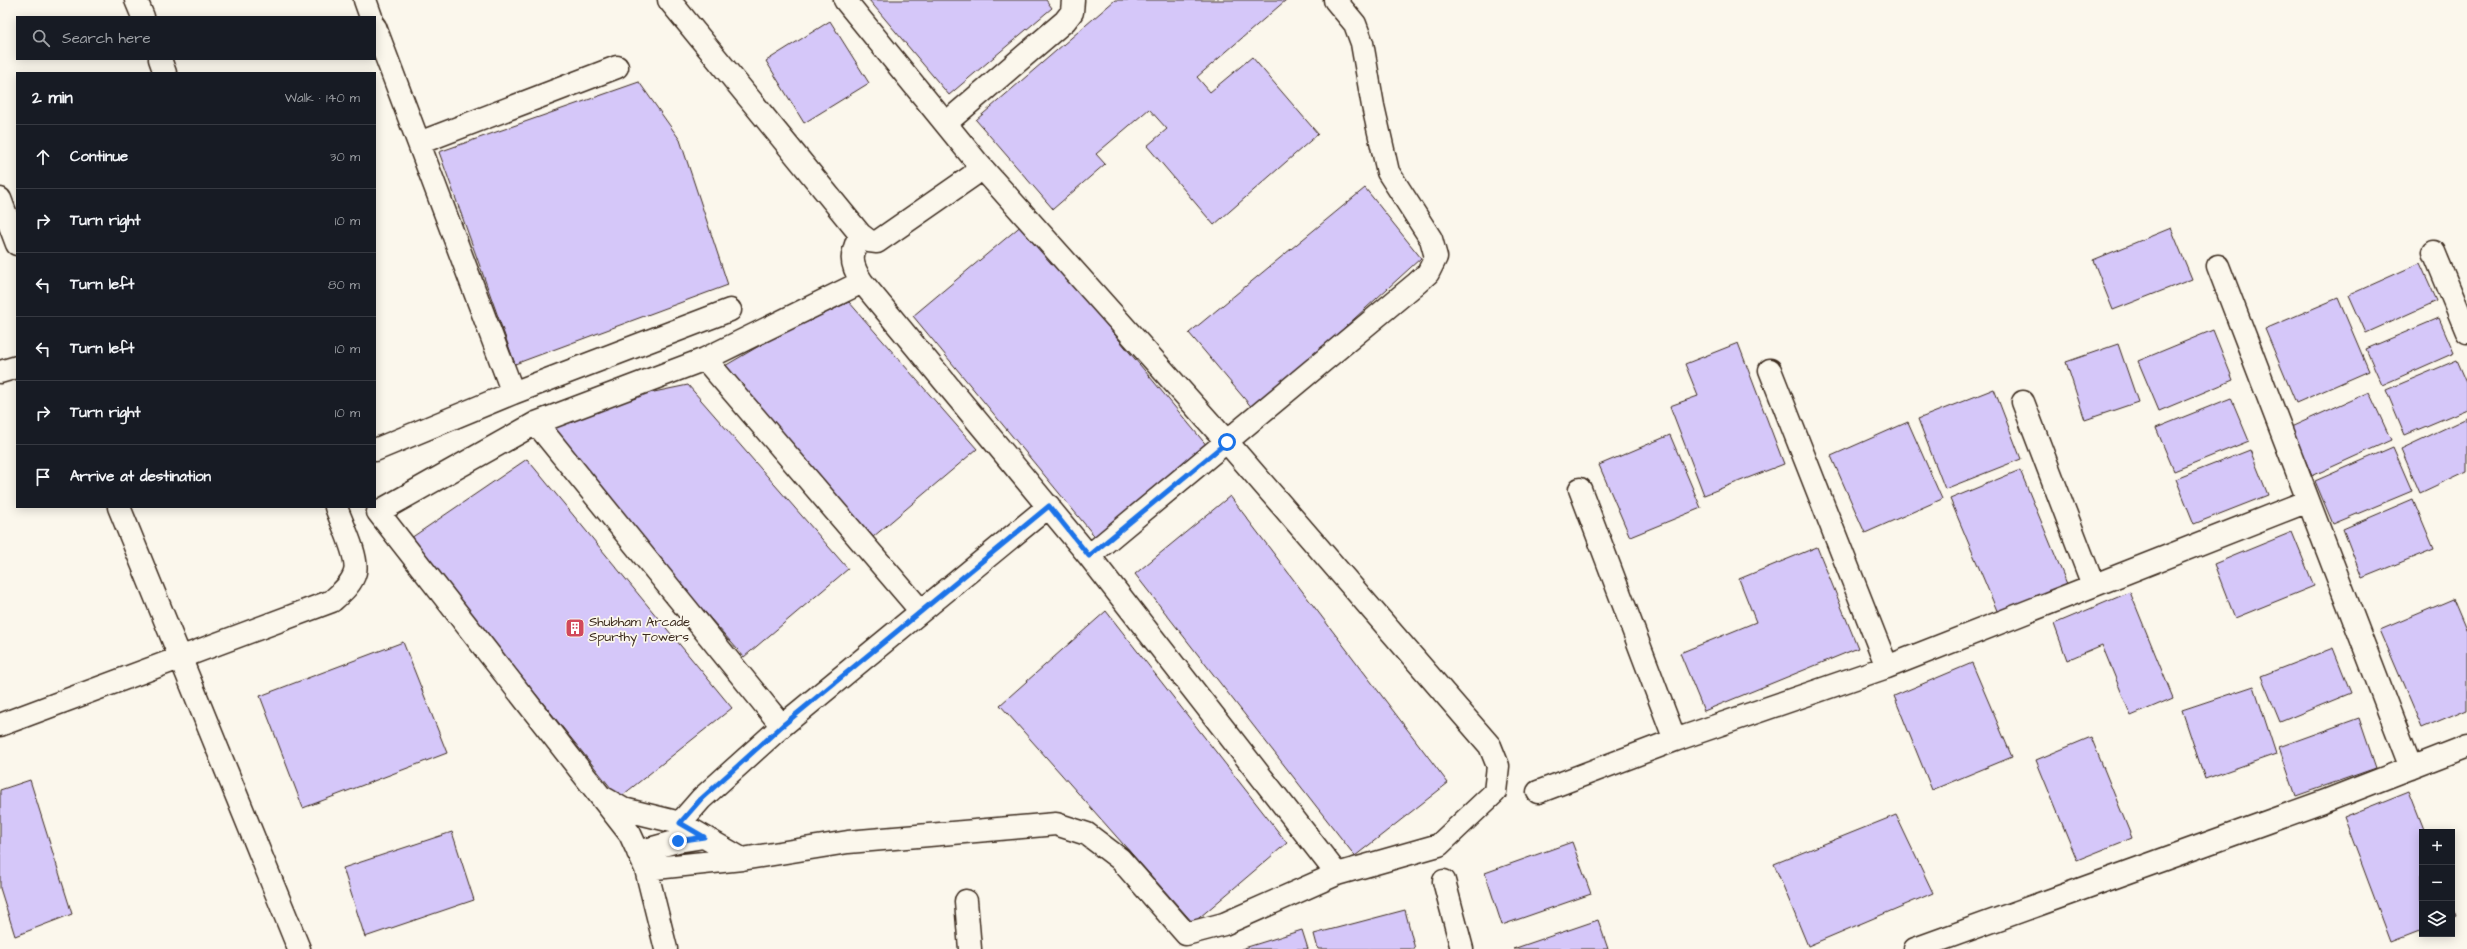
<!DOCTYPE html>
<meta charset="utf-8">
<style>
body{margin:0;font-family:"Architects Daughter",sans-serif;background:#242831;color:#f1f3f6}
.controls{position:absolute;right:12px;bottom:12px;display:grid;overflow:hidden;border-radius:0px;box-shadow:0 2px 10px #0003}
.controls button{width:36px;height:36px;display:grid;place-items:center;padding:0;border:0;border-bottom:1px solid #363941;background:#171b24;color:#f1f3f6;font:20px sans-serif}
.stop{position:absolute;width:12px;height:12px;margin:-9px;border:3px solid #1a73e8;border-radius:50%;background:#fff}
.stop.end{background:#1a73e8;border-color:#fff;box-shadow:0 1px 4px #0008}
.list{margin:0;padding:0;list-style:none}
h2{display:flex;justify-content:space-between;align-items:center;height:52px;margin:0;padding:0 16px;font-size:17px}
h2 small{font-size:13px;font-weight:400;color:#9ea1a6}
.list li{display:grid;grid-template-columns:26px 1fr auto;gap:12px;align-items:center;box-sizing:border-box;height:64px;padding:0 16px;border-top:1px solid #363941}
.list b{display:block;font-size:15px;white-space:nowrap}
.list em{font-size:13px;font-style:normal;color:#9ea1a6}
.icon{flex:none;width:22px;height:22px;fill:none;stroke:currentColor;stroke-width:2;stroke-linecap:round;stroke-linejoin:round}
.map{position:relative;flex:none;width:2467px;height:949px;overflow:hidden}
.search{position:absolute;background:#171b24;box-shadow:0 2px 10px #0003;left:16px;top:16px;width:360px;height:44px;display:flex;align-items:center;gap:10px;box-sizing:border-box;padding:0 14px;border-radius:0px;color:#9ea1a6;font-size:15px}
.panel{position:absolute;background:#171b24;box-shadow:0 2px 10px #0003;left:16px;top:72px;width:360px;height:436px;border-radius:0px}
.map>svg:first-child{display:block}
</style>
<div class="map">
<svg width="2467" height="949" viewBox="0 0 2467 949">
<rect width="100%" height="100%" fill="#fbf7ec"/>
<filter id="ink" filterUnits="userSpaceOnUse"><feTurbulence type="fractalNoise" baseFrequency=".025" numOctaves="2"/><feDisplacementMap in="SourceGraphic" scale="8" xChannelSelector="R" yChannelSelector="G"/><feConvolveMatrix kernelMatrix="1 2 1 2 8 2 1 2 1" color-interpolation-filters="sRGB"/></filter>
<g filter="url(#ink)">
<path fill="#d5c7f9" stroke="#3b2a1e" d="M869,0h177l6,8 -103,87z
M1115,0h171l-89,77 13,15 42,-35 66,77 -104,91 -67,-79 20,-17 -18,-20 -53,45 9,10 -52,45 -77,-89z
M830,21l39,62 -65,40 -38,-62z
M639,82l41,58 48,145 -213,79 -76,-212z
M1365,188l56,70 -167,152 -65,-77z
M1023,224l185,223 -111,92 -184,-223z
M2171,228l21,51 -79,31 -20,-50z
M2420,263l17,38 -71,32 -17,-38z
M2338,298l31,73 -73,32 -31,-74z
M849,302l128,147 -104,88 -150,-170 48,-28z
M2439,318l15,35 -72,32 -16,-36z
M2213,330l20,50 -74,31 -21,-50z
M1738,343l46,121 -80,31 -34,-89 28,-10 -13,-32z
M2118,344l20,58 -53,18 -19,-58z
M2457,360l10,23v26l-62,26 -19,-45z
M688,385l160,184 -104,88 -87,-100 -104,-130 62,-27z
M1994,389l27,70 -76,30 -27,-70z
M2369,392l22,48 -79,36 -21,-49z
M2231,398l18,43 -75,30 -18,-43z
M2467,418v53l-47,22 -19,-44z
M1908,422l34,77 -77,34 -34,-77z
M1670,435l31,73 -71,29 -31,-72z
M2393,447l19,44 -79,33 -18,-43z
M2250,450l18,45 -74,29 -18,-45z
M527,459l205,249 -113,90 -208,-260z
M2020,470l47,114 -69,29 -48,-114z
M1230,496l218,287 -93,73 -220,-282z
M2413,499l21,50 -72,29 -19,-49z
M2292,532l22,54 -79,32 -21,-54z
M1817,547l41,101 -154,63 -24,-58 76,-31 -17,-43z
M2130,592l43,106 -42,18 -29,-71 -35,15 -13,-36z
M2453,599l14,33v77l-45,19 -42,-98z
M1106,611l181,232 -94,80 -193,-218z
M403,642l44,111 -144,55 -43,-112z
M2333,648l18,45 -71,29 -19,-46z
M1972,663l40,94 -80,33 -38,-94z
M2254,686l22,68 -71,25 -23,-69z
M2359,718l17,50 -80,28 -17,-49z
M2091,737l41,101 -55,22 -41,-100z
M30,780l42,134 -57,22 -15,-48v-98z
M2409,791l16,41h-3v98l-31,12 -47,-125z
M1896,815l37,78 -125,53 -34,-82z
M452,832l22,68 -109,37 -22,-69z
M1572,842l19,52 -89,31 -17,-52z
M2452,904l5,13 -5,2z
M1405,910l10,39h-97l-4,-15z
M1598,920l10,29h-95z
M1302,930l6,19h-67z"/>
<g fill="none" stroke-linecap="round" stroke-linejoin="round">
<g stroke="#3b2a1e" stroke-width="25">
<path id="minor" d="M136,0l7,17
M365,0l6,17
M669,0l191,234 9,7 8,1 95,-66 5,-7 -1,-8 -131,-161
M375,27l138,366 -138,57
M160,59l5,14
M946,123l119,-102 7,-9 1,-12
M419,143l198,-76
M0,199l17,45
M860,234c-9,21 -11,28 2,48l227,274 248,318
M2434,252l33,80
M2218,266l193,502
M705,359l216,252
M1770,370l117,297
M0,372l17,-5
M513,393l217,-83
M2023,402l70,183
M536,423l246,303
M1580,489l95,251 212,-73 421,-166
M119,507l180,442
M1089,556l328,-273 11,-10 8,-16 -5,-18 -43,-67 -15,-66 -11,-63 -7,-19 -20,-24
M0,725l332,-124c9,-8 20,-17 23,-29 4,-15 -14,-50 -19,-65
M1538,792l137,-52
M604,798l19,11 57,14
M638,852l40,-11 26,-4
M742,859l-62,-36 21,-24 81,-73 267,-220
M646,869l96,-10 106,-17 208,-18 31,10 33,25 66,75 38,-10 113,-50 102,-29 56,-53 3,-26 -8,-20 -263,-304 -251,-281
M1444,881l18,68
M966,901l4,48
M666,949l-20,-80 -16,-35 -252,-322 158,-89 169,-64 157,-77
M1915,949l413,-149 139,-54"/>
</g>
<use href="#minor" stroke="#fbf7ec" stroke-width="22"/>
</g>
</g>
<g fill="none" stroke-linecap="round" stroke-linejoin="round" filter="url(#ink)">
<path stroke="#1a73e8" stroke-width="5" d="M678,841l26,-4 -24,-14 21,-24 81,-73 267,-220 40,50 138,-114"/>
</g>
<defs>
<g id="building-square" transform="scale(1)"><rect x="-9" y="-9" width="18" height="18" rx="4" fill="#d1495b" stroke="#fbf7ec"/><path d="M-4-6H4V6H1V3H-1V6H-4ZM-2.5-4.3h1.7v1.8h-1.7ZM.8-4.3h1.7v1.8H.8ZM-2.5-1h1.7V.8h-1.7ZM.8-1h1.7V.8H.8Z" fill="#fff"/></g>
</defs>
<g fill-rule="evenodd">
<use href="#building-square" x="575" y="628"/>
</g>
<g text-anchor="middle" stroke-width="3.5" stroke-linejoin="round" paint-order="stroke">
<g font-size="13" fill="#3b2a1e" stroke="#fbf7ec" text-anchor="start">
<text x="589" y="626">Shubham Arcade<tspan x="589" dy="15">Spurthy Towers</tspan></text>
</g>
</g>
</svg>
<div class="controls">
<button>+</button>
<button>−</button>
<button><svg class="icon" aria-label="layers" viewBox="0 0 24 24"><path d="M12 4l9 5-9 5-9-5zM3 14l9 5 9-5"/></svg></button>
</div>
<div class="stop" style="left:1227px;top:442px"></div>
<div class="stop end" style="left:678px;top:841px"></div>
<div class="search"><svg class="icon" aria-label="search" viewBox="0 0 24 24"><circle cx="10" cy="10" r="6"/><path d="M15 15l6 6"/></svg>Search here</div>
<section class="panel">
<h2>2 min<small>Walk · 140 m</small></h2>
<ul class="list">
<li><svg class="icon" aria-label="ahead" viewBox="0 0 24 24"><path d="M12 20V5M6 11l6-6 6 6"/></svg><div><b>Continue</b></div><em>30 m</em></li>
<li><svg class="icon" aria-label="right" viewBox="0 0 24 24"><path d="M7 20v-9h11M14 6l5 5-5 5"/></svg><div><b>Turn right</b></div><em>10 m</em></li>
<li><svg class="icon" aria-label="left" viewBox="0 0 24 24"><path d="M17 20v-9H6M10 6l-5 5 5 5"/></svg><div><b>Turn left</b></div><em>80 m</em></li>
<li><svg class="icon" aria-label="left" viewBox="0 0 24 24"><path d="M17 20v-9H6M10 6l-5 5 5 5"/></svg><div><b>Turn left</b></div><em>10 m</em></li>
<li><svg class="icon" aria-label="right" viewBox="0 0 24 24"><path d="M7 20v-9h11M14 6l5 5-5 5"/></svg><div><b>Turn right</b></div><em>10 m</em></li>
<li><svg class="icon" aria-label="arrive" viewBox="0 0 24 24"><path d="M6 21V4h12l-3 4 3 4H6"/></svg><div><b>Arrive at destination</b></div></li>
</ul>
</section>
</div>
